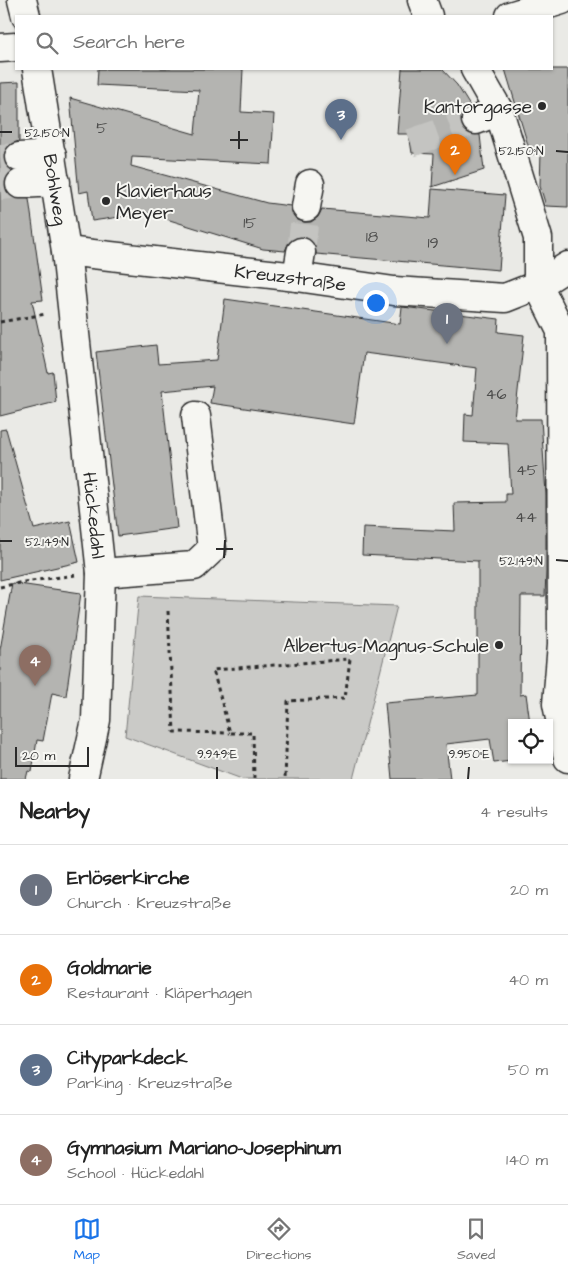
<!DOCTYPE html>
<meta charset="utf-8">
<style>
body{margin:0;font-family:"Architects Daughter",sans-serif;background:#f2f2f2;color:#222}
.controls{position:absolute;right:15px;bottom:15px;display:grid;overflow:hidden;border-radius:0px;box-shadow:0 1px 4px #0004}
.controls button{width:45px;height:45px;display:grid;place-items:center;padding:0;border:0;border-bottom:1px solid #e0e0e0;background:#fff;color:#222;font:25px sans-serif}
.scale{position:absolute;left:15px;bottom:12px;width:74px;box-sizing:border-box;padding-left:5px;border:2px solid #2b2b2b;border-top:0;font-size:14px;line-height:18px;white-space:nowrap;color:#2b2b2b;-webkit-text-stroke:4px #f6f6f2;paint-order:stroke}
.you{position:absolute;left:375px;top:302px;width:18px;height:18px;margin:-12px;border:4px solid #fff;border-radius:50%;background:#1a73e8;box-shadow:0 0 0 8px #1a73e833}
.badge{display:grid;place-items:center;width:32px;height:32px;border-radius:50%;background:#1a73e8;color:#fff;font-size:16px;font-weight:700}
.pin{position:absolute;translate:-50% -41px;filter:drop-shadow(0 1px 2px #0008)}
.pin::after{content:'';position:absolute;top:26px;width:18px;height:15px;background:inherit;clip-path:polygon(0 0,100% 0,50% 100%)}
.list{margin:0;padding:0;list-style:none}
h2{display:flex;justify-content:space-between;align-items:center;height:65px;margin:0;padding:0 20px;font-size:21px}
h2 small{font-size:16px;font-weight:400;color:#767676}
.list li{display:grid;grid-template-columns:32px 1fr auto;gap:15px;align-items:center;box-sizing:border-box;height:90px;padding:0 20px;border-top:1px solid #e0e0e0}
.list b{display:block;font-size:19px;white-space:nowrap}
.list p{margin:0;font-size:16px;white-space:nowrap;color:#767676}
.list em{font-size:16px;font-style:normal;color:#767676}
.icon{flex:none;width:28px;height:28px;fill:none;stroke:currentColor;stroke-width:2;stroke-linecap:round;stroke-linejoin:round}
.map{position:relative;flex:none;width:568px;height:779px;overflow:hidden}
.search{position:absolute;background:#fff;box-shadow:0 1px 4px #0004;left:15px;right:15px;top:15px;height:55px;display:flex;align-items:center;gap:12px;box-sizing:border-box;padding:0 18px;border-radius:0px;color:#767676;font-size:19px}
.sheet{height:425px;background:#fff}
nav{display:flex;justify-content:space-around;align-items:center;box-sizing:border-box;height:70px;border-top:1px solid #e0e0e0;background:#fff;font-size:14px;color:#767676}
nav a{display:grid;justify-items:center;gap:2px}
nav .on{color:#1a73e8}
.map>svg:first-child{display:block}
</style>
<div class="map">
<svg width="568" height="779" viewBox="0 0 568 779">
<rect width="100%" height="100%" fill="#eaeae6"/>
<filter id="ink" filterUnits="userSpaceOnUse"><feTurbulence type="fractalNoise" baseFrequency=".02" numOctaves="2"/><feDisplacementMap in="SourceGraphic" scale="10" xChannelSelector="R" yChannelSelector="G"/><feConvolveMatrix kernelMatrix="1 2 1 2 8 2 1 2 1" color-interpolation-filters="sRGB"/></filter>
<g filter="url(#ink)">
<path fill="#cacac7" stroke="#7a7a79" d="M139,596l258,10 -44,173h-111l-117,-43z"/>
<path fill="#b4b4b1" stroke="#2b2b2b" d="M98,69h145l-2,43 33,2 -3,50 -139,-7 -1,9 136,37 24,3 5,13 8,3h7l7,-5 4,-8 108,9 2,-29 73,6 -6,75 -183,-16 -1,-8 -4,-6 -8,-3h-7l-7,5 -4,9 -22,-2 -116,-36 -55,8 -4,-30 -9,2 -9,-95 125,36 4,-44 -102,-5z
M402,69h40l15,16 13,21 -6,5 -3,6v8l6,7 13,3 4,35 -52,17 2,-33 -22,-1 -3,-19h-12z
M505,69h63v138l-22,-1 -6,-20 1,-34 -10,3z
M19,82v59l-8,3 -6,6 -2,7 3,8 6,6 -6,6 -2,8 3,8 6,5 16,1 14,101 -11,1 16,72 5,-1 3,30 -56,14v-333z
M225,299l175,25 2,-17 9,1 88,11 -1,13 26,3 -9,84h26l5,76v77l-1,24h-24l-1,99 6,-1 4,29h-18v38l-18,2 -4,-24 -44,5 4,35h-58l-7,-76 93,-8v-134l-116,-6 1,-28 92,4 -1,-28 52,-1v-8h5l-3,-50 -44,-2 1,-28 8,1 4,-47 -113,-15 -10,71 -144,-21 3,-17 -51,5 15,137 -59,8 -22,-184 60,-7 2,19 59,-4z
M6,429l28,100 36,-8 9,41 -79,18v-150z
M12,583l69,10 -15,103 -14,-3 -9,48 -6,-1 -5,32 -4,-1 -2,8h-26v-129z"/>
<g fill="none" stroke-linecap="round" stroke-linejoin="round">
<path stroke="#c4c4c1" stroke-width="28" stroke-dasharray="28 14" stroke-linecap="butt" d="M411,143l65,-23
M0,158l19,-1
M0,186l20,-2
M301,252l5,-45"/>
<g stroke="#2b2b2b" stroke-width="31">
<g id="minor">
<path d="M22,0l4,16"/>
<path d="M422,0l6,16"/>
<path d="M510,16l52,-16"/>
<path d="M0,48l16,-1"/>
<path id="s1" d="M37,69l29,182 35,322 -5,147 -13,59"/>
<path d="M475,69l24,42 39,127v47l23,46 1,313 -5,60 11,54"/>
<path d="M476,120l23,-9"/>
<path d="M19,157l33,-2"/>
<path d="M20,184l36,-2"/>
<path d="M306,207l4,-23"/>
<path id="s2" d="M66,251l231,26 97,14 111,7 33,-13 30,-19"/>
<path d="M297,277l4,-25"/>
<path d="M101,573l93,-7 18,-17 -16,-133"/>
</g>
</g>
<path stroke="#2b2b2b" stroke-width="3" stroke-dasharray="4 4" stroke-linecap="butt" d="M0,322l46,-8
M0,587l23,-5 53,-7
M168,611l6,121 56,1
M254,779l-1,-46h-23l-17,-63 137,-11 -5,39 -57,3 -3,78"/>
<use href="#minor" stroke="#f6f6f2" stroke-width="28"/>
</g>
</g>
<path fill="none" stroke="#2b2b2b" stroke-width="2" d="M0,132h12M230,140h18M239,149v-18M556,151l12,1M0,541h12M216,549h17M224,558l1,-18M556,560l12,1M217,779v-12M468,779l1,-12"/>
<g fill="#2b2b2b" stroke="#f6f6f2" stroke-width="2">
<circle cx="542" cy="106" r="5"/>
<circle cx="106" cy="201" r="5"/>
<circle cx="499" cy="645" r="5"/>
</g>
<g text-anchor="middle" stroke-width="4" stroke-linejoin="round" paint-order="stroke">
<g font-size="16" fill="#4d4d4c">
<text x="102" y="133">5</text>
<text x="250" y="228">15</text>
<text x="372" y="242">18</text>
<text x="433" y="248">19</text>
<text x="496" y="399">46</text>
<text x="527" y="475">45</text>
<text x="526" y="522">44</text>
</g>
<g font-size="19" fill="#2b2b2b" stroke="#f6f6f2" text-anchor="end">
<text x="532" y="113">Kantorgasse</text>
<text x="116" y="197" text-anchor="start">Klavierhaus<tspan x="116" dy="22">Meyer</tspan></text>
<text x="489" y="652">Albertus-Magnus-Schule</text>
</g>
<g font-size="19" fill="#2b2b2b" stroke="#f6f6f2">
<text dy="7" stroke="none"><textPath href="#s1" startOffset="122">Bohlweg</textPath></text>
<text dy="7" stroke="none"><textPath href="#s2" startOffset="226">Kreuzstraße</textPath></text>
<text dy="7" stroke="none"><textPath href="#s1" startOffset="450">Hückedahl</textPath></text>
</g>
</g>
<g font-size="12" text-anchor="middle" fill="#2b2b2b" stroke="#f6f6f2" stroke-width="4" stroke-linejoin="round" paint-order="stroke">
<text x="47" y="137">52.150°N</text>
<text x="521" y="155">52.150°N</text>
<text x="47" y="546">52.149°N</text>
<text x="521" y="565">52.149°N</text>
<text x="217" y="758">9.949°E</text>
<text x="469" y="758">9.950°E</text>
</g>
</svg>
<div class="controls">
<button><svg class="icon" aria-label="locate" viewBox="0 0 24 24"><circle cx="12" cy="12" r="6"/><path d="M12 2v4M12 18v4M2 12h4M18 12h4"/></svg></button>
</div>
<div class="scale">20 m</div>
<div class="you"></div>
<div class="pin badge" style="left:447px;top:344px;background:#6b7280">1</div>
<div class="pin badge" style="left:455px;top:175px;background:#e8710a">2</div>
<div class="pin badge" style="left:341px;top:140px;background:#5c6f8a">3</div>
<div class="pin badge" style="left:35px;top:686px;background:#8d6e63">4</div>
<div class="search"><svg class="icon" aria-label="search" viewBox="0 0 24 24"><circle cx="10" cy="10" r="6"/><path d="M15 15l6 6"/></svg>Search here</div>
</div>
<section class="sheet">
<h2>Nearby<small>4 results</small></h2>
<ul class="list">
<li><span class="badge" style="background:#6b7280">1</span><div><b>Erlöserkirche</b><p>Church · Kreuzstraße</p></div><em>20 m</em></li>
<li><span class="badge" style="background:#e8710a">2</span><div><b>Goldmarie</b><p>Restaurant · Kläperhagen</p></div><em>40 m</em></li>
<li><span class="badge" style="background:#5c6f8a">3</span><div><b>Cityparkdeck</b><p>Parking · Kreuzstraße</p></div><em>50 m</em></li>
<li><span class="badge" style="background:#8d6e63">4</span><div><b>Gymnasium Mariano-Josephinum</b><p>School · Hückedahl</p></div><em>140 m</em></li>
</ul>
</section>
<nav>
<a class="on"><svg class="icon" aria-label="map" viewBox="0 0 24 24"><path d="M3 6l6-2 6 2 6-2v14l-6 2-6-2-6 2zM9 4v14M15 6v14"/></svg>Map</a>
<a><svg class="icon" aria-label="directions" viewBox="0 0 24 24"><path d="M12 3l9 9-9 9-9-9zM9 14v-3h6M13 9l2 2-2 2"/></svg>Directions</a>
<a><svg class="icon" aria-label="saved" viewBox="0 0 24 24"><path d="M7 4h10v16l-5-4-5 4z"/></svg>Saved</a>
</nav>
